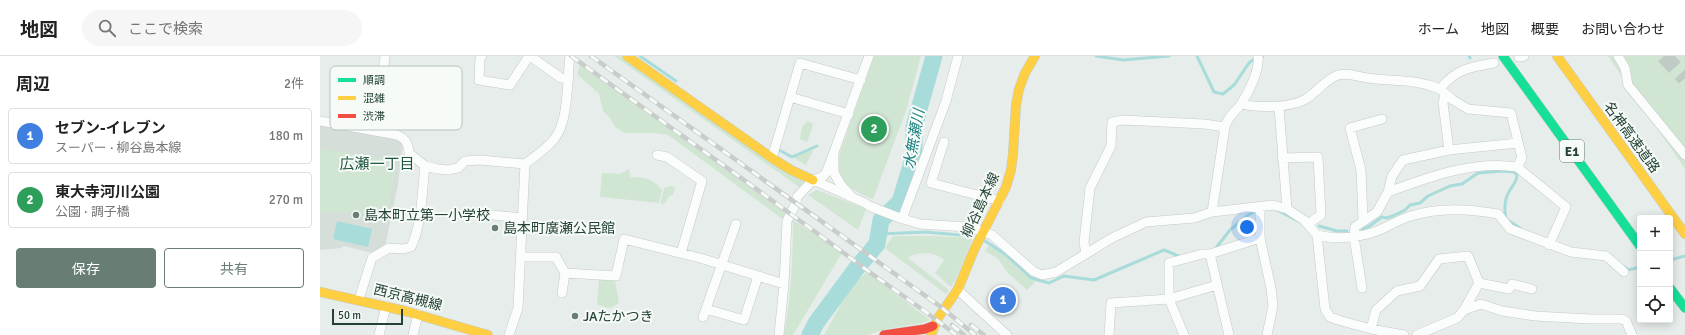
<!DOCTYPE html>
<html lang="ja">
<meta charset="utf-8">
<style>
body{margin:0;font-family:Signika,"Noto Sans JP",sans-serif;background:#f6f6f6;color:#222}
.controls{position:absolute;right:12px;bottom:12px;display:grid;overflow:hidden;border-radius:4px;box-shadow:0 2px 10px #0003}
.controls button{width:36px;height:36px;display:grid;place-items:center;padding:0;border:0;border-bottom:1px solid #e0e0e0;background:#fff;color:#222;font:20px sans-serif}
.scale{position:absolute;left:12px;bottom:10px;width:71px;box-sizing:border-box;padding-left:4px;border:2px solid #234234;border-top:0;font-size:11px;line-height:14px;white-space:nowrap;color:#234234;-webkit-text-stroke:3px #f6fbf8;paint-order:stroke}
.you{position:absolute;left:927px;top:171px;width:14px;height:14px;margin:-10px;border:3px solid #fff;border-radius:50%;background:#1a73e8;box-shadow:0 0 0 6px #1a73e833}
.badge{display:grid;place-items:center;width:26px;height:26px;border-radius:50%;background:#687e74;color:#fff;font-size:13px;font-weight:700}
.pin{position:absolute;translate:-50% -50%;border:2px solid #fff;box-shadow:0 1px 4px #0006}
.list{margin:0;padding:0;list-style:none}
h2{display:flex;justify-content:space-between;align-items:center;height:52px;margin:0;padding:0 16px;font-size:17px}
h2 small{font-size:13px;font-weight:400;color:#767676}
.list li{display:grid;grid-template-columns:26px 1fr auto;gap:12px;align-items:center;box-sizing:border-box;height:56px;margin:0 8px 8px;padding:0 8px;border:1px solid #e0e0e0;border-radius:4px}
.list b{display:block;font-size:15px;white-space:nowrap}
.list p{margin:0;font-size:13px;white-space:nowrap;color:#767676}
.list em{font-size:13px;font-style:normal;color:#767676}
.actions{display:flex;gap:8px;padding:12px 16px}
.actions a{flex:1;padding:9px 0;border:1px solid #687e74;border-radius:4px;text-align:center;font-size:14px;color:#687e74}
.actions .main{background:#687e74;color:#fff}
.icon{flex:none;width:22px;height:22px;fill:none;stroke:currentColor;stroke-width:2;stroke-linecap:round;stroke-linejoin:round}
.map{position:relative;flex:none;width:1365px;height:279px;overflow:hidden}
header{display:flex;align-items:center;gap:24px;box-sizing:border-box;height:56px;padding:0 20px;background:#fff;border-bottom:1px solid #e0e0e0}
header strong{font-size:19px}
nav{display:flex;gap:22px;margin-inline-start:auto;font-size:14px}
.search{width:280px;height:36px;background:#f6f6f6;display:flex;align-items:center;gap:10px;box-sizing:border-box;padding:0 14px;border-radius:22px;color:#767676;font-size:15px}
main{display:flex}
aside{flex:1;background:#fff}
.map>svg:first-child{display:block}
</style>
<header>
<strong>地図</strong>
<div class="search"><svg class="icon" aria-label="search" viewBox="0 0 24 24"><circle cx="10" cy="10" r="6"/><path d="M15 15l6 6"/></svg>ここで検索</div>
<nav><a>ホーム</a><a>地図</a><a>概要</a><a>お問い合わせ</a></nav>
</header>
<main>
<aside>
<h2>周辺<small>2件</small></h2>
<ul class="list">
<li><span class="badge" style="background:#3f7fe0">1</span><div><b>セブン-イレブン</b><p>スーパー · 柳谷島本線</p></div><em>180 m</em></li>
<li><span class="badge" style="background:#2e9e5b">2</span><div><b>東大寺河川公園</b><p>公園 · 調子橋</p></div><em>270 m</em></li>
</ul>
<div class="actions"><a class="main">保存</a><a>共有</a></div>
</aside>
<div class="map">
<svg width="1365" height="279" viewBox="0 0 1365 279">
<rect width="100%" height="100%" fill="#e7edea"/>
<path fill="#d5ded9" d="M0,69l77,13 6,3 -5,43 -13,63 -12,6 -29,-7 -3,2 -21,2z"/>
<path fill="#d0e6d3" d="M294,0h6l151,105 35,22 -4,6z
M554,0h47l-15,55 -33,88c-20,-8 -34,-15 -36,-38z
M1288,0h77v113z
M260,8l207,150 -3,6 -116,-85 -13,-2h-30l-10,-6 -5,-9 -7,-7 -4,-17 -22,-20z
M487,65l5,2 1,2 -6,17 -7,-3c1,-6 1,-13 7,-18z
M0,93l64,10v6l12,2 -10,52 -32,-7 -34,1z
M490,94l3,1 -7,14 -12,-7z
M309,113l1,8c15,1 22,0 32,13l-3,13 -59,-6 2,-24 18,1z
M351,130l4,2 -2,7 -4,1 -4,7 -3,2 -1,-3 3,-14z
M497,134l49,19 -8,21 -50,-35z
M473,164l49,33 -49,82h-9c7,-39 9,-76 9,-115z
M573,180h40l40,2 -17,41 -5,8 -16,-14 9,-13c-8,-8 -26,-10 -36,-2l41,32 -3,4 -61,-46z
M669,189l16,10 11,12 19,15 -8,8 -18,-16 -12,-16 -12,-7z
M547,216l63,48 -8,3 -36,6 -18,6h-44l28,-50z
M279,223l16,1 4,23 -9,5 -13,-3z"/>
<path fill="#a8dcda" d="M17,165l35,8 -4,18 -35,-8z"/>
<g fill="none" stroke-linecap="round" stroke-linejoin="round">
<path stroke="#a8dcda" stroke-width="3" d="M320,0l36,25
M776,0l27,4 46,-4
M877,0l17,36 9,2 11,-9 15,-22 5,-4 9,-3
M1149,0l1,2
M611,12l6,-12
M459,94l13,7 25,-11
M957,154l21,11
M999,170l18,5h10
M1042,173l6,-2 14,-10 5,1 8,-3 10,-5 5,-5 10,-2 8,-7 22,-10 12,-2 16,-11 24,-2 12,1 3,3c0,6 -4,10 -7,15 -6,9 -6,19 -4,29l14,9
M559,178l46,-2 46,4
M665,185l20,13 26,24 18,5 15,-7 30,4 70,-30 17,7
M895,193l15,-19 18,-15 6,-3
M1350,204l15,-4
M1305,211l3,3 12,-3"/>
<path stroke="#a8dcda" stroke-width="17" d="M490,279l6,-12 40,-54 21,-25 4,-24 19,-18 14,-46v-29l20,-71"/>
<path stroke="#c0cbc6" stroke-width="16" stroke-dasharray="16 8" stroke-linecap="butt" d="M1344,0l21,22"/>
<g stroke="#c4cac7" stroke-width="10">
<path id="street" d="M162,0l-2,3 -1,21 31,5 19,-29
M210,0l31,22 8,1
M1298,0l7,12 3,17 57,70
M1199,1l5,-1
M34,21l27,5
M1120,33l13,11 15,9 43,4 11,45 -5,9 49,40 -17,38
M1125,38l-2,9 6,47
M470,41l59,17
M921,48c16,4 50,4 65,-5 11,-7 20,-20 32,-24 11,-3 20,2 30,3 26,4 46,0 72,11 16,-20 30,-22 54,-26
M959,51l8,102
M0,65l77,14c9,4 11,8 12,18l16,13 13,3 10,1 10,-2 7,-7 15,-1 45,4c10,-8 23,-16 30,-26 14,-17 12,-61 15,-82
M54,75l11,-74
M624,86l-13,41 69,18
M337,99l10,2 35,24 -21,72
M452,102l28,-95 61,17
M962,102l36,-1 3,58 -13,9
M493,124l52,23 4,3 31,12 20,6 47,3 15,4 10,4 41,36 9,4 14,-3 56,-34 34,-16 48,-4 18,-6 61,-7 14,4 17,11 13,15 8,74 5,8 8,3 33,9 33,6
M1068,136c41,-15 86,-32 129,-25
M531,140l-10,-11 -7,-12v-21l35,-96
M940,151v31l11,50 2,18 -6,29
M892,156l13,-85c4,-13 9,-13 16,-23 8,-12 19,-34 17,-48
M136,158h26l40,4
M582,163l44,-118 12,-45
M1043,164l-2,-50 -11,-42 32,-9
M997,179c17,4 37,3 54,-2 14,-4 26,-13 40,-17 29,-9 58,-7 87,-2l12,15 61,23 35,4 18,16
M766,198l-2,-12 6,-54 21,-42 1,-24 11,-2 81,4 21,3
M890,198l50,-16
M201,201h35l9,16 51,3 8,-37 76,19 84,26
M1159,227l30,6 3,-5 20,5
M1042,232l-8,-51 1,-10 22,-15 11,-20 4,-16 11,-16 46,-10 69,-7
M638,234l49,45
M242,237l3,-20
M39,243l13,-41 17,-10 14,1 8,-2c11,-22 11,-56 14,-81
M386,253l38,11 14,-44
M1144,254l17,-6 21,7 33,5 55,3h32l4,2 6,14
M383,261l33,-93
M1051,273l5,-19 21,-19 23,-5 19,-27 29,-3 11,27 -15,27 -7,8 -40,17
M59,279l7,-29
M93,279l5,-21
M189,279l9,-27 7,-144
M459,279l5,-51 3,-63 9,-18 1,-6 16,-17 9,-3 4,-4 8,-21
M789,279l2,-32 58,-4 48,-14
M864,279l-15,-36v-36l33,-9h8l19,81"/>
</g>
<g stroke="#c3cac7" stroke-width="10">
<path id="fast" d="M1183,0l137,190
M1350,232l15,20"/>
</g>
<g stroke="#c3cac7" stroke-width="10">
<path id="slow" d="M307,0l145,102 19,12 22,10
M1237,0l128,178
M0,236l85,19 83,24
M611,279l7,-17 20,-29 16,-39 32,-63 5,-17 2,-16 3,-49 3,-16 6,-16 10,-17"/>
</g>
<g stroke="#c3cac7" stroke-width="10">
<path id="jam" d="M564,279l41,-6 8,-3"/>
</g>
<use href="#street" stroke="#fbfcfc" stroke-width="9"/>
<use href="#fast" stroke="#16e098" stroke-width="9"/>
<use href="#slow" stroke="#ffcf43" stroke-width="9"/>
<use href="#jam" stroke="#f24e42" stroke-width="9"/>
<g stroke="#c8cdcb" stroke-width="4.5">
<path id="rail" d="M251,0c97,70 194,138 289,209 32,24 65,45 96,70
M271,0l350,251 34,28
M632,269l12,10
M651,269l13,10"/>
</g>
<use href="#rail" stroke="#f6fbf8" stroke-width="3" stroke-dasharray="9" stroke-linecap="butt"/>
</g>
<g fill="#687e74" stroke="#f6fbf8" stroke-width="1.5">
<circle cx="36" cy="159" r="4"/>
<circle cx="175" cy="172" r="4"/>
<circle cx="255" cy="260" r="4"/>
</g>
<g text-anchor="middle" stroke-width="4" stroke-linejoin="round" paint-order="stroke">
<rect fill="#f6fbf8" stroke="#627a6f" stroke-width="1" x="1240" y="84" width="24" height="22" rx="3"/>
<g font-size="13" font-weight="bold" fill="#234234">
<text x="1252" y="100">E1</text>
</g>
<g font-size="14" fill="#234234" stroke="#f6fbf8">
<text transform="translate(1312 81) rotate(54)" y="5">名神高速道路</text>
<text transform="translate(660 149) rotate(-65)" y="5">柳谷島本線</text>
<text transform="translate(88 241) rotate(14)" y="5">西京高槻線</text>
</g>
<g font-size="14" fill="#234234" stroke="#f6fbf8" text-anchor="start">
<text x="44" y="164">島本町立第一小学校</text>
<text x="183" y="177">島本町廣瀬公民館</text>
<text x="263" y="265">JAたかつき</text>
</g>
<g font-size="15" font-style="italic" fill="#1b807f" stroke="#f6fbf8">
<text transform="translate(594 83) rotate(-80)" y="5">水無瀬川</text>
</g>
<g font-size="15" fill="#1e553e" stroke="#f6fbf8">
<text x="57" y="113">広瀬一丁目</text>
</g>
</g>
<rect x="10" y="10" width="132" height="64" rx="6" fill="#f6fbf8" stroke="#b7c4bd" stroke-width="1"/>
<rect x="18" y="22" width="18" height="4" fill="#16e098"/>
<rect x="18" y="40" width="18" height="4" fill="#ffcf43"/>
<rect x="18" y="58" width="18" height="4" fill="#f24e42"/>
<g font-size="11" fill="#234234">
<text x="43" y="28">順調</text>
<text x="43" y="46">混雑</text>
<text x="43" y="64">渋滞</text>
</g>
</svg>
<div class="controls">
<button>+</button>
<button>−</button>
<button><svg class="icon" aria-label="locate" viewBox="0 0 24 24"><circle cx="12" cy="12" r="6"/><path d="M12 2v4M12 18v4M2 12h4M18 12h4"/></svg></button>
</div>
<div class="scale">50 m</div>
<div class="you"></div>
<div class="pin badge" style="left:683px;top:244px;background:#3f7fe0">1</div>
<div class="pin badge" style="left:554px;top:73px;background:#2e9e5b">2</div>
</div>
</main>
